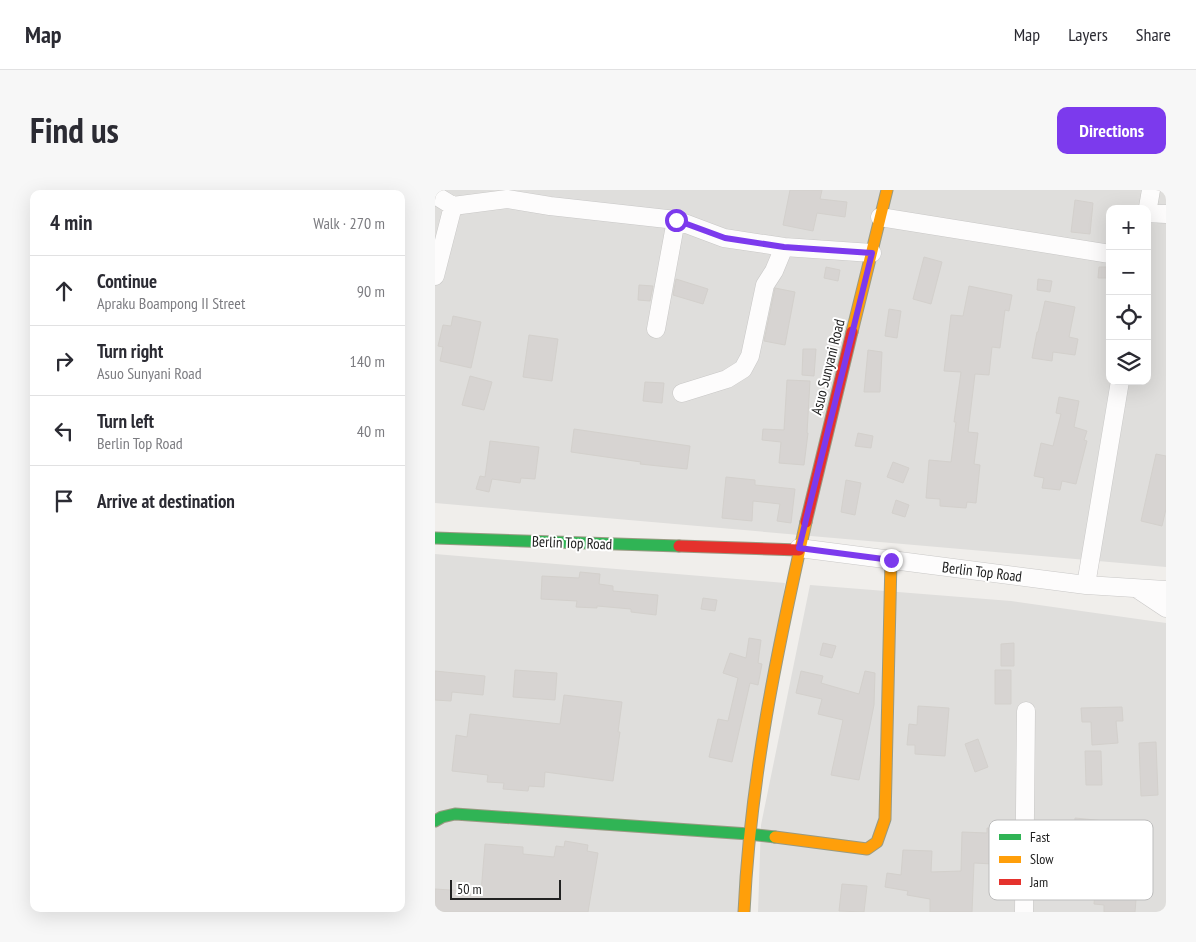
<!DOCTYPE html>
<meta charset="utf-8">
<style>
body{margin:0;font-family:"PT Sans Narrow",sans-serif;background:#f7f7f7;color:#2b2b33}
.controls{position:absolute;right:15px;top:15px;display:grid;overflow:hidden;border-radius:10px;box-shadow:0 5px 20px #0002}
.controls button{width:45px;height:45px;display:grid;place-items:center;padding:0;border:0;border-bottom:1px solid #e1e1e2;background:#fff;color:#2b2b33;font:25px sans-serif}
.scale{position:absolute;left:15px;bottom:12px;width:111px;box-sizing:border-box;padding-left:5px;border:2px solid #222;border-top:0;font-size:14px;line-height:18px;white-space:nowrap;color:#222;-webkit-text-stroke:4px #fff;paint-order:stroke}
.stop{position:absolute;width:15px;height:15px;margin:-11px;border:4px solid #7c3aed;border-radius:50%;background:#fff}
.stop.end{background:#7c3aed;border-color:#fff;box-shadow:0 1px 5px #0008}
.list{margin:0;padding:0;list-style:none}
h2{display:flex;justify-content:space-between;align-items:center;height:65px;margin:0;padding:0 20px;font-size:21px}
h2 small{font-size:16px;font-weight:400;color:#7c7c81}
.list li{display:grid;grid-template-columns:32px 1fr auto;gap:15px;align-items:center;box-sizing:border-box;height:70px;padding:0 20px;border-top:1px solid #e1e1e2}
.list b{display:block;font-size:19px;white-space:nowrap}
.list p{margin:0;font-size:16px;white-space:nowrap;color:#7c7c81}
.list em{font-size:16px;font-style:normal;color:#7c7c81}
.icon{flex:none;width:28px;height:28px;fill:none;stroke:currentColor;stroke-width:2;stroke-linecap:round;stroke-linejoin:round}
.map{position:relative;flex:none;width:731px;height:722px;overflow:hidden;border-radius:10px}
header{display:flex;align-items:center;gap:30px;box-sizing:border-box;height:70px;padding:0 25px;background:#fff;border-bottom:1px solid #e1e1e2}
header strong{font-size:24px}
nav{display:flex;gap:28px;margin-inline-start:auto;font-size:18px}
.intro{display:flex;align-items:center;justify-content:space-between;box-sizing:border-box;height:120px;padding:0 30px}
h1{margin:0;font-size:35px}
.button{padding:12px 22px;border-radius:10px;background:#7c3aed;color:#fff;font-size:18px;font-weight:700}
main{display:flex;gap:30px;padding:0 30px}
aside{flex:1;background:#fff;border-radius:10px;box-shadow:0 5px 20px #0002}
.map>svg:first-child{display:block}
</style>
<header>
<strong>Map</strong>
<nav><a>Map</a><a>Layers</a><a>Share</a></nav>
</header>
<div class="intro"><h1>Find us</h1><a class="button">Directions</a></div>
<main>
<aside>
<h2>4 min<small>Walk · 270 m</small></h2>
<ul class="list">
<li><svg class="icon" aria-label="ahead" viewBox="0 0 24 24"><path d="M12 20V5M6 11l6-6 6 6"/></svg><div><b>Continue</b><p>Apraku Boampong II Street</p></div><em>90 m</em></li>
<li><svg class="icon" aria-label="right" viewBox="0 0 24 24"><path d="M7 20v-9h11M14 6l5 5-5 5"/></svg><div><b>Turn right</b><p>Asuo Sunyani Road</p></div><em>140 m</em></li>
<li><svg class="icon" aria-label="left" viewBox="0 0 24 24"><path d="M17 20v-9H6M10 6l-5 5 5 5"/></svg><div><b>Turn left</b><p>Berlin Top Road</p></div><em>40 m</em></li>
<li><svg class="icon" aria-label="arrive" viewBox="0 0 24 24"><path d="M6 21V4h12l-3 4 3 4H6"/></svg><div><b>Arrive at destination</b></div></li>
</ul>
</aside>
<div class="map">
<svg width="731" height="722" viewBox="0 0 731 722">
<rect width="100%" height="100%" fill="#f0eeeb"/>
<path fill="#dfdedc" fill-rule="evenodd" d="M0,0h731v377l-731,-64zM675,19h37v172h-37z
M0,364l350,29 -46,329h-304z
M375,395l201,16 155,22v289h-408l3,-87z"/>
<path fill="#d7d4d2" stroke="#d3d0cc" d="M355,0h32l-2,9 27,3 -2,15 -28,-4 -4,18 -30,-6z
M640,10l18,3 -3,31 -19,-2z
M489,67l18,5 -11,42 -18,-5z
M391,77l14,3 -2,11 -14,-3z
M664,77h11v11h-12z
M241,89l32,10 -5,15 -30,-9z
M603,89l14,2 -2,11 -13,-2z
M204,95l14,1 -3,15 -12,-1z
M534,96l43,9 -3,16 -4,-1 -5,38 -8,-1 -3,28 -14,-1 -7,58 10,1 -4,31 6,1 -4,38 -9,-1 -1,6 -26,-2v-7l-14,-1 3,-38 22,2 5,-40h-2l7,-50 -17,-1 7,-56 12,1z
M340,98l20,4 -10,53 -21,-4z
M610,111l30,6 -6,30 9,2 -3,16 -22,-3 -1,9 -20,-3 5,-26h1z
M454,119l12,2 -4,27 -12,-2z
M18,126l28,6 -10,46 -31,-7 3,-14 -5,-1 5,-21 8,1z
M94,145l29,4 -6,42 -29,-4z
M368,159h13l-2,27 -12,-1z
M433,160l14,2 -2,40h-16z
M35,186l22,6 -8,28 -22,-5z
M352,190l23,1 -3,52h1l-4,32 -25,-2 2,-21 -19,-2 1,-11 21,1z
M210,192l19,1 -2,20 -19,-2z
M624,207l20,4 -5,26 13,4 -3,9 3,1 -11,43 -14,-3 -2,9 -18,-2 2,-10 -10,-2 7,-33 12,3 8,-32 -5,-1z
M139,239l116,17 -3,23 -47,-5 1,-2 -70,-10z
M423,243l15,3 -2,12 -16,-2z
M55,251l49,6 -4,32 -14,-1 -1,5 -28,-4 -3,13 -13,-3 4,-13 5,1z
M721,264l10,2v53l-4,17 -21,-5z
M458,272l16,6 -6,15 -16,-6z
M291,287l29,3v5l40,4 -4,34 -14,-2 3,-17 -27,-3 -1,20 -30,-3z
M411,290l15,3 -6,32 -14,-3z
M461,310l13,5 -4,12 -13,-4z
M145,382l20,2 -1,10 14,2v5l45,4 -2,20 -25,-3v-3l-34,-3v2l-21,-1 1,-6 -36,-2 1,-23 37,2z
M268,408l14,2 -2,11 -14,-2z
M314,448l12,2 -3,23 4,1 -4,21 -8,-2 -18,79 -23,-5 9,-38 10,2 10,-43 -15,-5 7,-20 16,5z
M388,453l13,3 -4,12 -12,-3z
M579,453v23h-13v-22z
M80,480l42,3 -2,27 -42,-3z
M560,480h16v34h-16z
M0,481l50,5 -2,19 -31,-3 -1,9 -16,-1z
M366,481l22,5 -2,7 38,11 6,-23 10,2 -1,32 -15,75 -28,-5 12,-55 -25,-6 4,-15 -26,-6z
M129,505l58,7 -4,30h2l-7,49 -68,-9 -1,15 -15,-1 -1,5 -25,-2 1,-6 -17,-1 1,-7 -36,-4 4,-36 11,2 3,-23 90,10z
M483,516l31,2 -4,48 -30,-2v-9h-8l2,-21 8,1z
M687,517l1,14h-7l2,22 -26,2 -1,-23h-9l-1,-14z
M543,549l10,28 -13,5 -10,-28z
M721,552l2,53 -17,1 -2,-53z
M650,561h16l1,34h-16z
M640,628l61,6 -6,62 7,1 -2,25h-31v-7l-10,-1 3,-39h-24z
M552,638l17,1 -1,31h-10v4l-19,-1 -2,49h-42v-13l-23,-4 1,-4 -23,-4 2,-14 14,2 2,-25 29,1 -1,21 30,-1 1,-39 25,1z
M130,651l23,4 -1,6 11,2 -10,59h-153v-23l46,3 4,-48 38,3v7l31,3 2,-11 8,1z
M407,694l25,2 -3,26 -25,-1z"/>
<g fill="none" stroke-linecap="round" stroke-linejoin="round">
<g stroke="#c9c8c7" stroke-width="19">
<path id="street" d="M0,5l18,11 54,-7 43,7 126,14 48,18 60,9 88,6
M712,23l4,-23
M712,23l19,1
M445,27l230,37
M0,86l18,-70
M221,139l20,-109
M247,203l45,-14 16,-10 7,-13 15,-71 9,-14 10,-24
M364,358l287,37 80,5
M651,395l34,-204
M704,400l27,18
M589,722l2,-201"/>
</g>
<g stroke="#999a82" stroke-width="13">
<path id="fast" d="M0,348l244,8
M0,631l7,-4 13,-3 294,20 26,3"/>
</g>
<g stroke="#999a82" stroke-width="13">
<path id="slow" d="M417,142l35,-142
M340,647l92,12 10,-7 8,-23 6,-259
M309,722c6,-132 33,-261 62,-390"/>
</g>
<g stroke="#999a82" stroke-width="13">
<path id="jam" d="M371,332l46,-190
M244,356l120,4"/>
</g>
<use href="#street" stroke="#fdfcfc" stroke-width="18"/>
<use href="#fast" stroke="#30b455" stroke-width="11"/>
<use href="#slow" stroke="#ff9f0a" stroke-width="11"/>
<use href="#jam" stroke="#e5322d" stroke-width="11"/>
</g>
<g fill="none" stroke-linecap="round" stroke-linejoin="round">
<path stroke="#7c3aed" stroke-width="6" d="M241,30l49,18 59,9 88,6 -73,295 92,12"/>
</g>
<g text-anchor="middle" stroke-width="4" stroke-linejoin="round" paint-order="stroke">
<g font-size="15" fill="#222" stroke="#fff">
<text transform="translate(393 177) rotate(-76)" y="5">Asuo Sunyani Road</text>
<text transform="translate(137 353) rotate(2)" y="5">Berlin Top Road</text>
<text transform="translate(547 382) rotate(7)" y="5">Berlin Top Road</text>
</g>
</g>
<rect x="554" y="630" width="164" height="80" rx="8" fill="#fff" stroke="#bdbdbd" stroke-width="1"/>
<rect x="564" y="644" width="22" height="6" fill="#30b455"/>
<rect x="564" y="666" width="22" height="7" fill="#ff9f0a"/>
<rect x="564" y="689" width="22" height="6" fill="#e5322d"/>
<g font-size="14" fill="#222">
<text x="595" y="652">Fast</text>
<text x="595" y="674">Slow</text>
<text x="595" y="697">Jam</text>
</g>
</svg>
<div class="controls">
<button>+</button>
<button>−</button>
<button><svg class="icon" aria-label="locate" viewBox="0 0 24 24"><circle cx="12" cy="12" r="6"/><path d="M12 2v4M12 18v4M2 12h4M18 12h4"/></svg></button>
<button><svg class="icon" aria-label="layers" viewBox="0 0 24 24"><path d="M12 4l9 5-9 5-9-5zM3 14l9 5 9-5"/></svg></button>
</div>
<div class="scale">50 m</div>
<div class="stop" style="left:241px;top:30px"></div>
<div class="stop end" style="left:456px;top:370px"></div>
</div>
</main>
